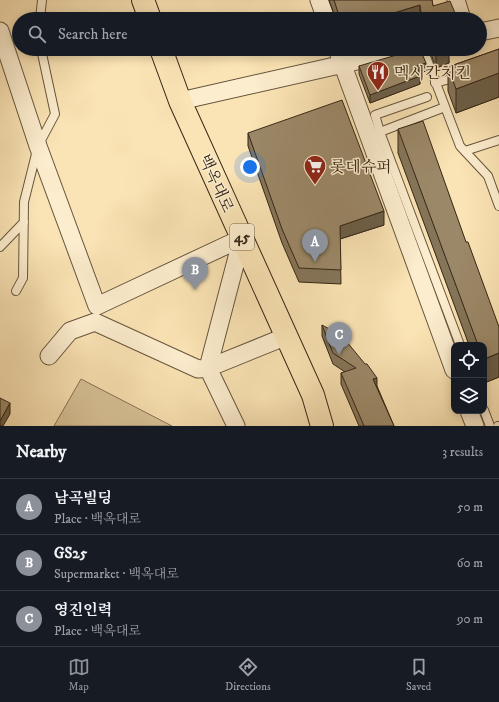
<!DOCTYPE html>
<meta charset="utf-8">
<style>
body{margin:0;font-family:"IM FELL DW Pica","Noto Serif KR",serif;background:#242831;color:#f1f3f6}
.controls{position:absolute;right:12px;bottom:12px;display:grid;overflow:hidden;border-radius:8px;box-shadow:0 2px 10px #0003}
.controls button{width:36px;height:36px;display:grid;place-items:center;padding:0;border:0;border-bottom:1px solid #363941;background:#171b24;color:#f1f3f6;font:20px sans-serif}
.you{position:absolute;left:250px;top:167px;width:14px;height:14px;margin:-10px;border:3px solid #fff;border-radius:50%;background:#1a73e8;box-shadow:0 0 0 6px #1a73e833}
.badge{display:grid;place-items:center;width:26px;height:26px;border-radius:50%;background:#8c9099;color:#fff;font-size:13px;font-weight:700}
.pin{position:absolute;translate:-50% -33px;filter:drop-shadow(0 1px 2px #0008)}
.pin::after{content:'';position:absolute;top:21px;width:14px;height:12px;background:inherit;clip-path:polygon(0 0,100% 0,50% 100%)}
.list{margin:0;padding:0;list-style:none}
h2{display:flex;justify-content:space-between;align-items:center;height:52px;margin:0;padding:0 16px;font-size:17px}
h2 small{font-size:13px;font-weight:400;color:#9ea1a6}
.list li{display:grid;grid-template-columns:26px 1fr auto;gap:12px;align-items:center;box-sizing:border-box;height:56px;padding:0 16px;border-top:1px solid #363941}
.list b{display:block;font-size:15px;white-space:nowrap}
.list p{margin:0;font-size:13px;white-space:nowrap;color:#9ea1a6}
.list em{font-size:13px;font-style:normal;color:#9ea1a6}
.icon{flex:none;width:22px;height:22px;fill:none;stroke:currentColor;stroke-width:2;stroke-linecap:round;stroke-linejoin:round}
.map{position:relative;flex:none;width:499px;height:426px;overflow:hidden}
.search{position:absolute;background:#171b24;box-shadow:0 2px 10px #0003;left:12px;right:12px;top:12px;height:44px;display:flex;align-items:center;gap:10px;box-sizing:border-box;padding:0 14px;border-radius:22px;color:#9ea1a6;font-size:15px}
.sheet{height:220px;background:#171b24}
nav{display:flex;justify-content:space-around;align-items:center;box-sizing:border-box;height:56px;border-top:1px solid #363941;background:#171b24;font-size:11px;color:#9ea1a6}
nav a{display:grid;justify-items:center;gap:2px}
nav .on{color:#8c9099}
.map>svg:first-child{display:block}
</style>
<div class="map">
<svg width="499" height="426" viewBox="0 0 499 426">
<rect width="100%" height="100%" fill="#fae3b4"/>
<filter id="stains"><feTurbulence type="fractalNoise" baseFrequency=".005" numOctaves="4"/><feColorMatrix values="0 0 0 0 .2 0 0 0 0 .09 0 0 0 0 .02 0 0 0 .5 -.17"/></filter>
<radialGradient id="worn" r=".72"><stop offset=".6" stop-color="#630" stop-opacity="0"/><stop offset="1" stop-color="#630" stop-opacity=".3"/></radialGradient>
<path fill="#d9c399" stroke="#877458" d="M81,379l91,47h-118z"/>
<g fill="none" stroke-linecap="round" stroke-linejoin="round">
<g stroke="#66553e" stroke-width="10">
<path id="service" d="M40,19l2,-19
M423,49l37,97 28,30 11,30
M435,83l23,-6
M445,107l-65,25 80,213
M380,132l-5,-17 52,-18
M465,151l34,-11
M0,247l24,-25
M16,291l7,-13 1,-76 14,-56 17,-32 -14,-65
M484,410l6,16
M498,426h1"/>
</g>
<g stroke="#66553e" stroke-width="19">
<path id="minor" d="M319,0l7,19
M456,0l6,19
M0,31l38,115 59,160 145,-68
M480,32l19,-4
M337,49l117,321
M180,101l230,-52
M49,356l21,-25 25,-9 103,47 10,-1 79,-32
M469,411l6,15
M236,426l-28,-58 34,-130"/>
</g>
<g stroke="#352616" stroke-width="24">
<path id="primary" d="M143,0l7,19
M161,49l19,52 133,294 9,31"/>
</g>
<use href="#service" stroke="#fcedce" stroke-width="8"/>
<use href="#minor" stroke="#fcedce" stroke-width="17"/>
<use href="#primary" stroke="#fae3b4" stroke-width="22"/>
</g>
<path fill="#857559" stroke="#352616" d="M329,0h103l1,6 22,7 9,6h-44v-2l-5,2h-79z
M429,49h19l1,14 -13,5z
M499,49v48l-43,16 -8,-22v-24z
M359,66l67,5 -7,2 1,11 -50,19 -11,-29z
M398,129l68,113 33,135 -15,6v-38h-15l-71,-192z
M248,133l136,92 -44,14 1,45 -42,-2 -17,-39 -34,-97z
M322,325l55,61 17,40h-35l-18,-42v-11l4,-1 -12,-8 -11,-28z"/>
<path fill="#6c5f49" stroke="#352616" d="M420,5v12l-5,2h-41z
M449,51v12l-13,5v-13z
M426,63v8l-9,3v-8z
M499,73v24l-43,16v-24z
M420,76v8l-50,19v-8z
M384,211v14l-44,14v-13z
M499,353v24l-15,6v-24z
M377,378v11l-4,-10z
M10,403v11l-7,12h-3v-5z"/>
<path fill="#9b8868" stroke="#352616" d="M334,0h98l1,6 17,-5 5,12 8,3 1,3h-42l-2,-14 -46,14h-34z
M417,49h3l6,14 -9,3 3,10 -50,19 -11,-29z
M434,49h14l1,2 -13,4z
M499,49v24l-43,16 -8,-22z
M342,100l42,111 -44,15 1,44 -42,-2 -17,-39 -34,-96z
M423,121l43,121h2l31,85v26l-15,6v-14h-6l-80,-216z
M322,325l20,11 23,28h2l10,14 -4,1 21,47h-30l-23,-53 15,-5 -23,-15z
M0,398l10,5 -10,18z"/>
<defs>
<g id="restaurant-pin" transform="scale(1.15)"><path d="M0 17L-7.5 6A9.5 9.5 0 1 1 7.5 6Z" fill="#8f2418" stroke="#fcedce"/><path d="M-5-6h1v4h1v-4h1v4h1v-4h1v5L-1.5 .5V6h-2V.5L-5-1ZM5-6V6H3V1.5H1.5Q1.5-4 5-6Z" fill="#fff"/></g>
<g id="supermarket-pin" transform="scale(1.15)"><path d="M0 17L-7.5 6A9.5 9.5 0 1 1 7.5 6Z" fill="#8f2418" stroke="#fcedce"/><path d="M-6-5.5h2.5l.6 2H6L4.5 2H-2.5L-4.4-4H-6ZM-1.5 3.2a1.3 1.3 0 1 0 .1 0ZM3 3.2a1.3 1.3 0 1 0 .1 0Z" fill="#fff"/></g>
</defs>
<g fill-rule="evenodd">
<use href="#restaurant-pin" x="378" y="72"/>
<use href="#supermarket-pin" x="315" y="166"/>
</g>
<g text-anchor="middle" stroke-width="3" stroke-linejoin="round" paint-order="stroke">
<rect fill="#fcedce" stroke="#71624d" stroke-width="1" x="230" y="224" width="24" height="26" rx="3"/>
<g font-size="15" font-weight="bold" fill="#352616">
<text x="242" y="242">45</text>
</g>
<g font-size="16" fill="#352616" stroke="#fcedce" text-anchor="start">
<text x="394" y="78">멕시칸치킨</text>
<text x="330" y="172">롯데슈퍼</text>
</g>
<g font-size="16" fill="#352616" stroke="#fcedce">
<text transform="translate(217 183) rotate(66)" y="6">백옥대로</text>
</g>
</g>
<rect width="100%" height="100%" filter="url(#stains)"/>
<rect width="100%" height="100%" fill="url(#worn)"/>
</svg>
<div class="controls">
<button><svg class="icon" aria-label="locate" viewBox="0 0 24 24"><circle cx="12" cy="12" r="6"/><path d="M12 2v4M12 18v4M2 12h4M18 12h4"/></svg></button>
<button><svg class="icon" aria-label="layers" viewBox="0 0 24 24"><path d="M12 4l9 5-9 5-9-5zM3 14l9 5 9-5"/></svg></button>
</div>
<div class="you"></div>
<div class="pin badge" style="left:315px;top:262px">A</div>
<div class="pin badge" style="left:195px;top:290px">B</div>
<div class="pin badge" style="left:339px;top:355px">C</div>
<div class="search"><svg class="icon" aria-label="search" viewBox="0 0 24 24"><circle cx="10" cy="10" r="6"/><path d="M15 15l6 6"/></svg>Search here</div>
</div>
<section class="sheet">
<h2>Nearby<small>3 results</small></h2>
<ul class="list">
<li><span class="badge">A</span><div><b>남곡빌딩</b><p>Place · 백옥대로</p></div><em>50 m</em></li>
<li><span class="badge">B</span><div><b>GS25</b><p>Supermarket · 백옥대로</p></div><em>60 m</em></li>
<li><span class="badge">C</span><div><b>영진인력</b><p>Place · 백옥대로</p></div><em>90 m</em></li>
</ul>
</section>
<nav>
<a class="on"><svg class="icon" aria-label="map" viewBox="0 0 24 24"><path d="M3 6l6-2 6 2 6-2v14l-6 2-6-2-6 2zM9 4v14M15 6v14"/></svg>Map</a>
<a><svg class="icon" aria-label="directions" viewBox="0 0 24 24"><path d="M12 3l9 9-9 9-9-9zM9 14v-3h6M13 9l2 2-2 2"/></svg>Directions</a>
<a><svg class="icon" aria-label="saved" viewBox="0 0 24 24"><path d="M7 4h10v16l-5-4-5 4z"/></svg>Saved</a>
</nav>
